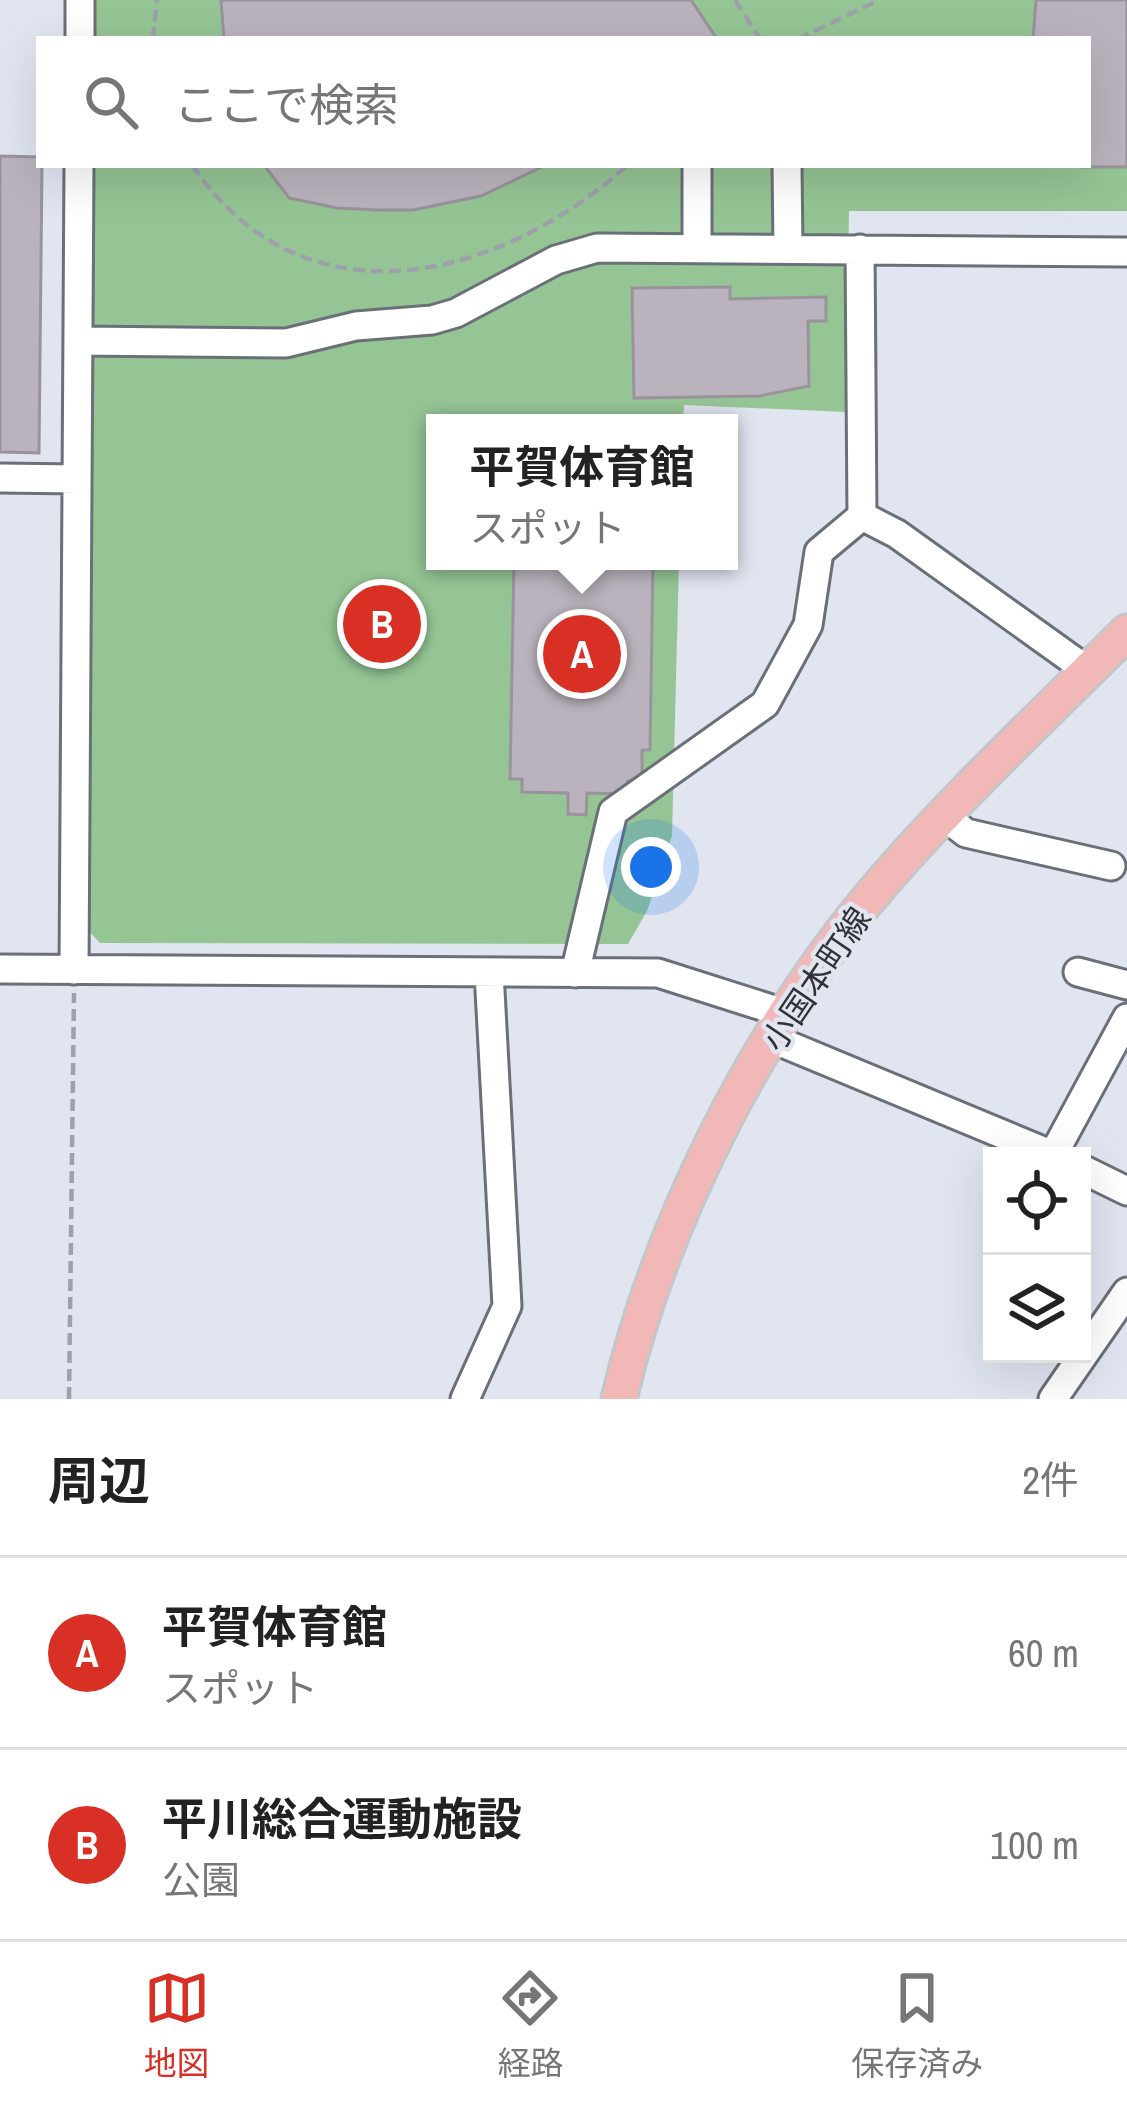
<!DOCTYPE html>
<html lang="ja">
<meta charset="utf-8">
<style>
body{margin:0;font-family:"Archivo Narrow","Noto Sans JP",sans-serif;background:#f2f2f2;color:#222}
.controls{position:absolute;right:36px;bottom:36px;display:grid;overflow:hidden;border-radius:0px;box-shadow:0 12px 48px #0002}
.controls button{width:108px;height:108px;display:grid;place-items:center;padding:0;border:0;border-bottom:3px solid #e0e0e0;background:#fff;color:#222;font:60px sans-serif}
.you{position:absolute;left:651px;top:867px;width:42px;height:42px;margin:-30px;border:9px solid #fff;border-radius:50%;background:#1a73e8;box-shadow:0 0 0 18px #1a73e833}
.badge{display:grid;place-items:center;width:78px;height:78px;border-radius:50%;background:#d93025;color:#fff;font-size:39px;font-weight:700}
.pin{position:absolute;translate:-50% -50%;border:6px solid #fff;box-shadow:0 3px 12px #0006}
.popup{position:absolute;left:426px;top:414px;width:312px;height:156px;box-sizing:border-box;display:grid;place-content:center;border-radius:0px;background:#fff;filter:drop-shadow(0 3px 9px #0005);font-size:39px;white-space:nowrap;color:#767676}
.popup b{font-size:45px;color:#222}
.popup::after{content:'';position:absolute;left:50%;top:100%;margin-left:-24px;border:24px solid transparent;border-top-color:#fff}
.list{margin:0;padding:0;list-style:none}
h2{display:flex;justify-content:space-between;align-items:center;height:156px;margin:0;padding:0 48px;font-size:51px}
h2 small{font-size:39px;font-weight:400;color:#767676}
.list li{display:grid;grid-template-columns:78px 1fr auto;gap:36px;align-items:center;box-sizing:border-box;height:192px;padding:0 48px;border-top:3px solid #e0e0e0}
.list b{display:block;font-size:45px;white-space:nowrap}
.list p{margin:0;font-size:39px;white-space:nowrap;color:#767676}
.list em{font-size:39px;font-style:normal;color:#767676}
.icon{flex:none;width:66px;height:66px;fill:none;stroke:currentColor;stroke-width:2;stroke-linecap:round;stroke-linejoin:round}
.map{position:relative;flex:none;width:1127px;height:1399px;overflow:hidden}
.search{position:absolute;background:#fff;box-shadow:0 12px 48px #0002;left:36px;right:36px;top:36px;height:132px;display:flex;align-items:center;gap:30px;box-sizing:border-box;padding:0 42px;border-radius:0px;color:#767676;font-size:45px}
.sheet{height:540px;background:#fff}
nav{display:flex;justify-content:space-around;align-items:center;box-sizing:border-box;height:168px;border-top:3px solid #e0e0e0;background:#fff;font-size:33px;color:#767676}
nav a{display:grid;justify-items:center;gap:6px}
nav .on{color:#d93025}
.map>svg:first-child{display:block}
</style>
<div class="map">
<svg width="1127" height="1399" viewBox="0 0 1127 1399">
<rect width="100%" height="100%" fill="#e0e5f0"/>
<path fill="#95c595" d="M86,0h1041v211h-278l-3,201 -162,-7 -1,18h-248v138h244l-7,275 -25,75 -19,33 -528,-1 -12,-13 -1,-765h1001v-126h-1001z"/>
<path fill="#bab3bd" stroke="#9a939d" stroke-width="3" d="M221,0h470l26,39h-493z
M1036,0h91v167h-47l8,-2v-126h-55z
M0,156l39,1 3,8 -3,288 -39,-1z
M264,165h282l-65,31 -68,14h-34l-42,-2 -48,-10z
M730,287v12l96,-2v24h-18l1,65 -49,10 -126,2 -2,-110z
M514,561h139l-3,189h-8v31h-14v13l-41,-1 -1,22 -18,-1v-21l-46,-1v-13h-12z"/>
<g fill="none" stroke-linecap="round" stroke-linejoin="round">
<g stroke="#6a6f78" stroke-width="33">
<path id="minor" d="M80,39v-39
M697,165v83
M787,165l1,84
M860,249l2,267
M78,341l208,2 70,-17 76,-6 24,-7 100,-53 41,-12 530,4
M0,478l77,1
M862,516l35,18 191,137
M944,816l22,17 145,33
M0,969l658,4 129,41
M74,970l5,-805
M1078,972l49,13
M575,973l38,-161 152,-108 43,-79 11,-73 43,-36
M773,1039l282,117
M1053,1155l74,-137
M1082,1169l45,22
M465,1399l42,-93 -18,-334
M1053,1399l74,-107"/>
</g>
<g stroke="#c5c6c7" stroke-width="39">
<path id="major" d="M619,1399c41,-174 134,-359 247,-497 80,-96 173,-182 261,-270"/>
</g>
<path stroke="#9da1aa" stroke-width="4.5" stroke-dasharray="12 6" stroke-linecap="butt" d="M735,0l25,39
M153,39l4,-39
M798,39l81,-39
M192,165c113,166 307,115 436,0
M69,1399l5,-406"/>
<use href="#minor" stroke="#fff" stroke-width="27"/>
<use href="#major" stroke="#f2b8b8" stroke-width="33"/>
</g>
<g text-anchor="middle" stroke-width="9" stroke-linejoin="round" paint-order="stroke">
<g font-size="33" fill="#303237" stroke="#e0e5f0">
<text transform="translate(816 979) rotate(-56)" y="12">小国本町線</text>
</g>
</g>
</svg>
<div class="controls">
<button><svg class="icon" aria-label="locate" viewBox="0 0 24 24"><circle cx="12" cy="12" r="6"/><path d="M12 2v4M12 18v4M2 12h4M18 12h4"/></svg></button>
<button><svg class="icon" aria-label="layers" viewBox="0 0 24 24"><path d="M12 4l9 5-9 5-9-5zM3 14l9 5 9-5"/></svg></button>
</div>
<div class="you"></div>
<div class="pin badge" style="left:582px;top:654px">A</div>
<div class="popup"><b>平賀体育館</b>スポット</div>
<div class="pin badge" style="left:382px;top:624px">B</div>
<div class="search"><svg class="icon" aria-label="search" viewBox="0 0 24 24"><circle cx="10" cy="10" r="6"/><path d="M15 15l6 6"/></svg>ここで検索</div>
</div>
<section class="sheet">
<h2>周辺<small>2件</small></h2>
<ul class="list">
<li><span class="badge">A</span><div><b>平賀体育館</b><p>スポット</p></div><em>60 m</em></li>
<li><span class="badge">B</span><div><b>平川総合運動施設</b><p>公園</p></div><em>100 m</em></li>
</ul>
</section>
<nav>
<a class="on"><svg class="icon" aria-label="map" viewBox="0 0 24 24"><path d="M3 6l6-2 6 2 6-2v14l-6 2-6-2-6 2zM9 4v14M15 6v14"/></svg>地図</a>
<a><svg class="icon" aria-label="directions" viewBox="0 0 24 24"><path d="M12 3l9 9-9 9-9-9zM9 14v-3h6M13 9l2 2-2 2"/></svg>経路</a>
<a><svg class="icon" aria-label="saved" viewBox="0 0 24 24"><path d="M7 4h10v16l-5-4-5 4z"/></svg>保存済み</a>
</nav>
